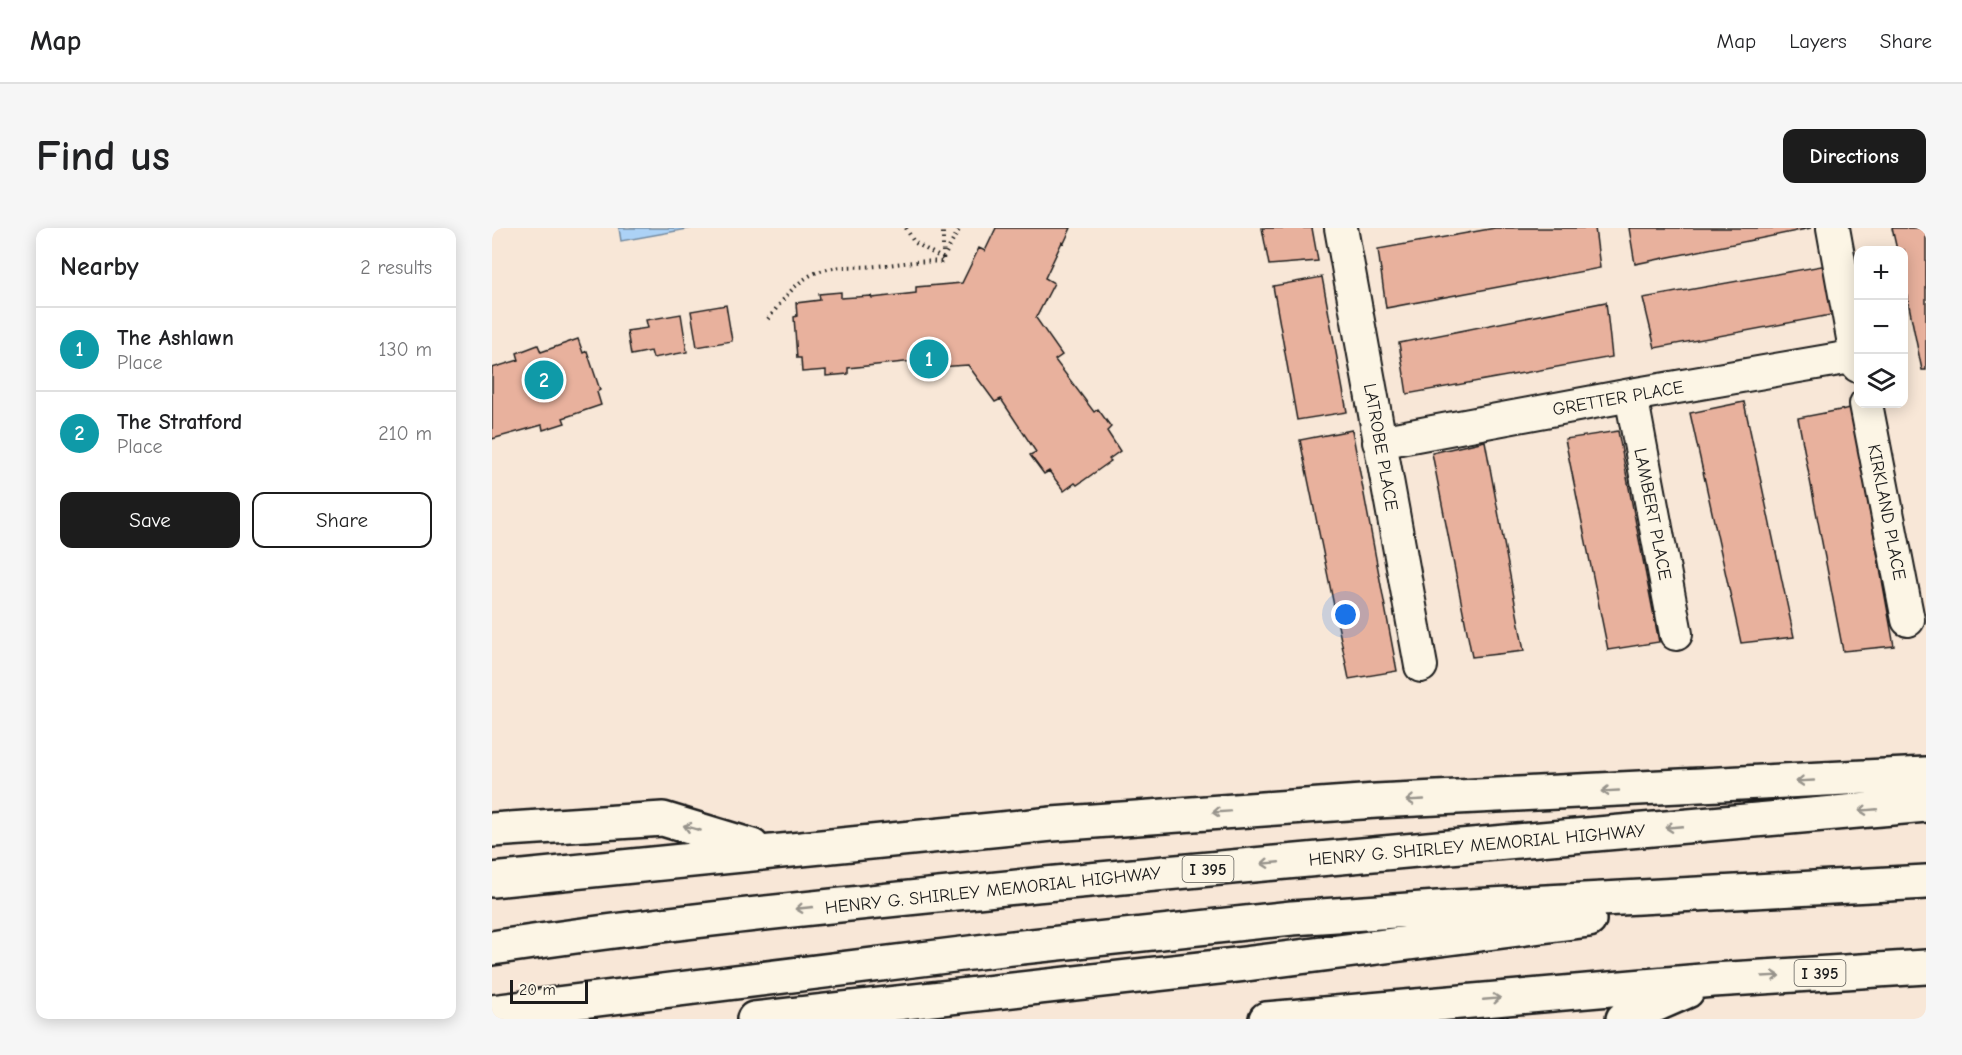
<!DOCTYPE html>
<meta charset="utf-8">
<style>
body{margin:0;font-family:"Comic Neue",sans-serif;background:#f6f6f6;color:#202124}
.controls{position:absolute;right:18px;top:18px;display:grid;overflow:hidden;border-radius:12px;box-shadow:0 3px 15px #0003}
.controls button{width:54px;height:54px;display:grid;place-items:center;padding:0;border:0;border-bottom:2px solid #e0e0e0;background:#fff;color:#202124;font:30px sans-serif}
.scale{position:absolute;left:18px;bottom:15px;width:78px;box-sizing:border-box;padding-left:6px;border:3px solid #1c1c1c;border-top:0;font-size:16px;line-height:21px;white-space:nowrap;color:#1c1c1c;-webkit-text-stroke:4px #fcf5e5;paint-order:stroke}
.you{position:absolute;left:854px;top:387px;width:21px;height:21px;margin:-15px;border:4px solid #fff;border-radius:50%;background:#1a73e8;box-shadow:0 0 0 9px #1a73e833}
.badge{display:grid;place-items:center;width:39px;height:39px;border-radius:50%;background:#1c1c1c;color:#fff;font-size:20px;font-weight:700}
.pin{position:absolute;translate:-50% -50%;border:3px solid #fff;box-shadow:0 2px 6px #0006}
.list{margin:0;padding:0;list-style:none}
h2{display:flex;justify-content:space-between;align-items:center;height:78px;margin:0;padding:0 24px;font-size:26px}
h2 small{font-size:20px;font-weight:400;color:#757577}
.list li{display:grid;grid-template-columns:39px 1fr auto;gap:18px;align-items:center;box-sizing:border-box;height:84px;padding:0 24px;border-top:2px solid #e0e0e0}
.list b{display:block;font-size:22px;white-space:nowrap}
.list p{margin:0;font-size:20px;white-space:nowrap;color:#757577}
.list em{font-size:20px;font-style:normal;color:#757577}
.actions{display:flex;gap:12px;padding:18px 24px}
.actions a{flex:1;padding:14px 0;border:2px solid #1c1c1c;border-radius:12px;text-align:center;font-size:21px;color:#1c1c1c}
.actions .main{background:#1c1c1c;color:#fff}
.icon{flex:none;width:33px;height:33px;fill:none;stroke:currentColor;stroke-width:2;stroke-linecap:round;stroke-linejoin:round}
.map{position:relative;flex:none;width:1434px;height:791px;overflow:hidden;border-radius:12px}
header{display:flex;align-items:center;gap:36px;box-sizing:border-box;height:84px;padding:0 30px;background:#fff;border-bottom:2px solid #e0e0e0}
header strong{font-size:28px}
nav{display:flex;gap:33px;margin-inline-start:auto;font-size:21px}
.intro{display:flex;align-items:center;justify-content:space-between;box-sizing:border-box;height:144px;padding:0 36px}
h1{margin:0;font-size:42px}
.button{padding:15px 27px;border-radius:12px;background:#1c1c1c;color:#fff;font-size:21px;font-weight:700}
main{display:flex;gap:36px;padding:0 36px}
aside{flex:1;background:#fff;border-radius:12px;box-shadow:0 3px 15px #0003}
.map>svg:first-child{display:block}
</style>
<header>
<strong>Map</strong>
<nav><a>Map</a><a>Layers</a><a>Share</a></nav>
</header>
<div class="intro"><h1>Find us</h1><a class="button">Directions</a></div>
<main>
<aside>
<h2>Nearby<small>2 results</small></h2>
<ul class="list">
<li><span class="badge" style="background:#0f9aa8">1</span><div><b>The Ashlawn</b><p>Place</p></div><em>130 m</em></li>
<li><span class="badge" style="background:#0f9aa8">2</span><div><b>The Stratford</b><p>Place</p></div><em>210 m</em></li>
</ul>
<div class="actions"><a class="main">Save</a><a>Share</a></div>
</aside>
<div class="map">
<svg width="1434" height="791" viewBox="0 0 1434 791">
<rect width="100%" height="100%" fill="#f8e7d7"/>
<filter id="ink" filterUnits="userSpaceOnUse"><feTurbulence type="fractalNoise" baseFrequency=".0167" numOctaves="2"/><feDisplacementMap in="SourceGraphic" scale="12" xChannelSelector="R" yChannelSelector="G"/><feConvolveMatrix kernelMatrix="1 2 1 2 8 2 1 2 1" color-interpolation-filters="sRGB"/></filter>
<g filter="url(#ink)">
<path fill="#acd2f6" stroke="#72899f" stroke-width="1.5" d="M127,0h74l-72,13z"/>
<path fill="#e8b19d" stroke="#1c1c1c" stroke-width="1.5" d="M504,0h75l-7,15 -2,-1 -17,36 9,5 -18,35 26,37 -7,5 39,52 4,-3 13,18 -4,4 13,20 -11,8 2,2 -34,24 -2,-2 -11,8 -15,-20 -5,3 -14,-19 6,-3 -35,-53 -6,3 -27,-37 -45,3v-8l-75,8v6l-22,2v-6l-24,2 -1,-14h-4l-3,-41 3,-1 -1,-13 24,-3 -1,-6 22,-2v6l30,-2 1,2 44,-5v-6l46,-4 17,-35 6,3z
M770,0h50l6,33 -49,4z
M1003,0h100l5,40 -214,40 -8,-59z
M1137,0h182l-176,36z
M1400,0h34v142h-4l-18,-89v-31h-7z
M1335,37l9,49 -181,34 -12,-50z
M830,49l25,135 -50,8 -24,-134z
M1114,74l6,55 -205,37 -8,-51z
M234,77l6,36 -35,6 -6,-36z
M189,86l6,38 -34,6 -2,-7 -20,4 -4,-24 21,-3 -2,-8z
M86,111l5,14 4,-2 13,39 -3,2 4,13 -38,13 2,5 -22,7 -1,-5 -50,14v-71l27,-8 -2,-7 21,-8 3,7z
M1252,174l50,235 -53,6 -51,-230z
M1359,180l43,238 -51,5 -45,-233z
M860,202l45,241 -48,8 -49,-239z
M1126,203l41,211 -51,8 -43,-211z
M993,213l39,210 -52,6 -40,-204z"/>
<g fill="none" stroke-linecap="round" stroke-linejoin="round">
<g stroke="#1c1c1c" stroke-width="36">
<path id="minor" d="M849,0l80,438
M1341,0l25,138
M1139,167l45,239
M1374,176l42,216
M887,214l252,-47 226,-39"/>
</g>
<g stroke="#1c1c1c" stroke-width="38">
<path id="motorway" d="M0,602l171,-11 89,27
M0,652l560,-56 324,-23 550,-27
M0,720c184,-28 369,-45 554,-64 293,-28 587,-53 880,-79
M0,784l502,-62 298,-32 160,-11 474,-25
M262,791l491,-55 344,-44
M774,791l447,-39 213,-13
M1131,791l64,-28"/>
</g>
<path stroke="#1c1c1c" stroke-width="4" stroke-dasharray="1.5 4.5" stroke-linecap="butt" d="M414,0l8,14 29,17
M451,30v-30
M276,91c13,-16 26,-36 45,-45 20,-10 43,-6 64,-8 22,-2 42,-6 64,-4l19,-34"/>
<use href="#minor" stroke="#fcf5e5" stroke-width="32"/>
<use href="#motorway" stroke="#fcf5e5" stroke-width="33"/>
</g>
<defs><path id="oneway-shaft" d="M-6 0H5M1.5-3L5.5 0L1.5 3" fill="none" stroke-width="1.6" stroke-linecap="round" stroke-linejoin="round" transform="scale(1.5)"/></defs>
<g stroke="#97938b">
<use href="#oneway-shaft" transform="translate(1313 553) rotate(177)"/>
<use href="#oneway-shaft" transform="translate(1118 563) rotate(177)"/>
<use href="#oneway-shaft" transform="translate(923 572) rotate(177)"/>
<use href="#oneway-shaft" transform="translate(1376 582) rotate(175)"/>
<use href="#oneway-shaft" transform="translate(729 584) rotate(176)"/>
<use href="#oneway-shaft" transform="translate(1182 599) rotate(175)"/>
<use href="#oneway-shaft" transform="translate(200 600) rotate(-164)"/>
<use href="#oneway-shaft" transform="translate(778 635) rotate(175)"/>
<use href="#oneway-shaft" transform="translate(312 680) rotate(174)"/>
<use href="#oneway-shaft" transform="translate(1279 748) rotate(-3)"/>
<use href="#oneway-shaft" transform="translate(1000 771) rotate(-5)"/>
</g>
</g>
<g text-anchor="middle" stroke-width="4.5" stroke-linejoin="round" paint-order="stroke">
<g fill="#fcf5e5" stroke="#5f5d58" stroke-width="1.5">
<rect x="690.5" y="628" width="51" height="26" rx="4.5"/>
<rect x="1302.5" y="732" width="51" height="26" rx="4.5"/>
</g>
<g font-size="16" font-weight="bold" fill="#1c1c1c">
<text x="716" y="647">I 395</text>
<text x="1328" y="751">I 395</text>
</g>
<g font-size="18" fill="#1c1c1c" stroke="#fcf5e5">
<text transform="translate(1126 170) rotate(-10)" y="6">GRETTER PLACE</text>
<text transform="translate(889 219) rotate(80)" y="6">LATROBE PLACE</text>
<text transform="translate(1395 284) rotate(79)" y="6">KIRKLAND PLACE</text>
<text transform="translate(1161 286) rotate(79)" y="6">LAMBERT PLACE</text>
<text transform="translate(985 617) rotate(-5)" y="6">HENRY G. SHIRLEY MEMORIAL HIGHWAY</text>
<text transform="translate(501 662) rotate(-6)" y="6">HENRY G. SHIRLEY MEMORIAL HIGHWAY</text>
</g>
</g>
</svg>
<div class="controls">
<button>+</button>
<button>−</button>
<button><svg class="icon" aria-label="layers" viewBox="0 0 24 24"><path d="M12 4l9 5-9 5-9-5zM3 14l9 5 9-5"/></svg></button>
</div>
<div class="scale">20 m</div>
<div class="you"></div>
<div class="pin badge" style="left:437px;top:131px;background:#0f9aa8">1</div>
<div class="pin badge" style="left:52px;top:152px;background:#0f9aa8">2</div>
</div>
</main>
